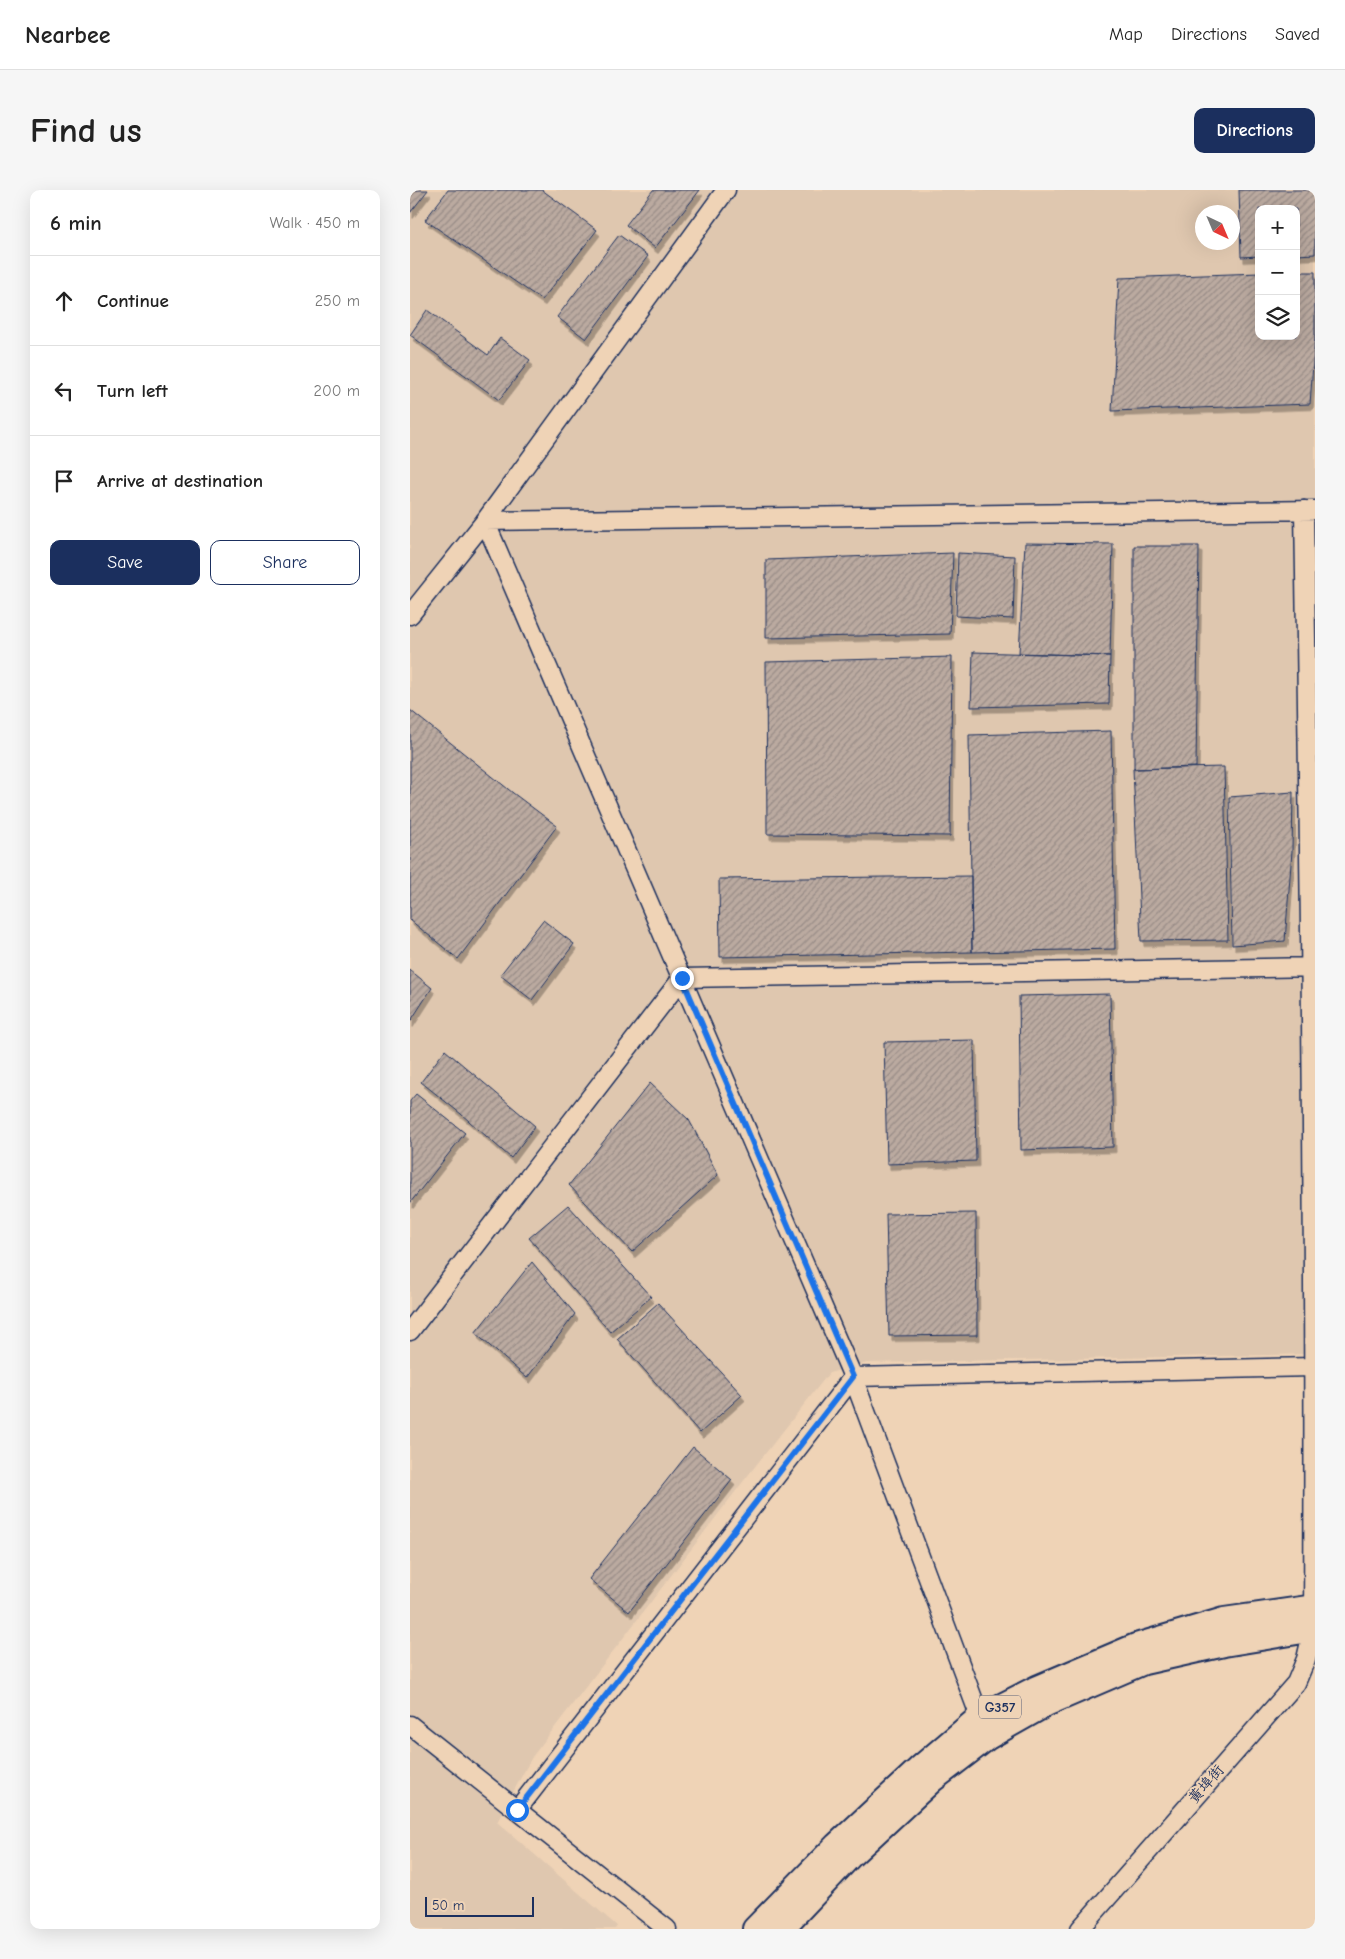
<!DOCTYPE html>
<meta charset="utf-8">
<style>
body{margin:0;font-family:"Comic Neue","LXGW WenKai TC",sans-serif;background:#f6f6f6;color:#222}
.controls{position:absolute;right:15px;top:15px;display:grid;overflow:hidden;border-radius:10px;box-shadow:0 5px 20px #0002}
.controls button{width:45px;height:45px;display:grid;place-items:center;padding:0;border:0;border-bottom:1px solid #e0e0e0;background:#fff;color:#222;font:25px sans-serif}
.compass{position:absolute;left:785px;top:15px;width:45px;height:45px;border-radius:50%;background:#fff;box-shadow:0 5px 20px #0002;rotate:136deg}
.scale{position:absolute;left:15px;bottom:12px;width:109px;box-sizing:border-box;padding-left:5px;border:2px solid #1b2f5e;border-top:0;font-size:14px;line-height:18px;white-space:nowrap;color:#1b2f5e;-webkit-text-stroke:4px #efd3b6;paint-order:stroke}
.stop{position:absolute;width:15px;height:15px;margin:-11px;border:4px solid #1a73e8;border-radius:50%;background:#fff}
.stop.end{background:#1a73e8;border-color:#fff;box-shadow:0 1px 5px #0008}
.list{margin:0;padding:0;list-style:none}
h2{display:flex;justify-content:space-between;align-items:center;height:65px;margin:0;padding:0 20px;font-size:21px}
h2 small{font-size:16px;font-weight:400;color:#767676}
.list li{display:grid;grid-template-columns:32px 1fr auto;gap:15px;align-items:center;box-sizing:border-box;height:90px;padding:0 20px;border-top:1px solid #e0e0e0}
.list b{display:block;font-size:19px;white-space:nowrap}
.list em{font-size:16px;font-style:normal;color:#767676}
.actions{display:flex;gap:10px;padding:15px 20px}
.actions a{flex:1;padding:11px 0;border:1px solid #1b2f5e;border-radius:10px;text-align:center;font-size:18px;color:#1b2f5e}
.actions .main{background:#1b2f5e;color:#fff}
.icon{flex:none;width:28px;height:28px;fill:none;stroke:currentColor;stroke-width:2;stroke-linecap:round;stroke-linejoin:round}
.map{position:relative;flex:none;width:905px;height:1739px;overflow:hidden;border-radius:10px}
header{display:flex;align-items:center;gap:30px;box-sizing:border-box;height:70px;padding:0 25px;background:#fff;border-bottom:1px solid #e0e0e0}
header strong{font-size:24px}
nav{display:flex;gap:28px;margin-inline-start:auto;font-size:18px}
.intro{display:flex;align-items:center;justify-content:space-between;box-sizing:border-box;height:120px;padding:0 30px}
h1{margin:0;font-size:35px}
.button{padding:12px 22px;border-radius:10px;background:#1b2f5e;color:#fff;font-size:18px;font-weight:700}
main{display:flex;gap:30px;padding:0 30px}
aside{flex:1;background:#fff;border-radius:10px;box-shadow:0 5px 20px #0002}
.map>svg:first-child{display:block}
</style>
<header>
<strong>Nearbee</strong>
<nav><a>Map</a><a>Directions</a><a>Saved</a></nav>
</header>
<div class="intro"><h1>Find us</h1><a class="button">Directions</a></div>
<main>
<aside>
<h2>6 min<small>Walk · 450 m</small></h2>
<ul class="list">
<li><svg class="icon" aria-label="ahead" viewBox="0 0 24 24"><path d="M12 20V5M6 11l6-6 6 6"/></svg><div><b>Continue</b></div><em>250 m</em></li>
<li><svg class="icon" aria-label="left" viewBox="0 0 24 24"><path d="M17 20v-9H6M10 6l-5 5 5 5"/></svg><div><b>Turn left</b></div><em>200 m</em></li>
<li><svg class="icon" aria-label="arrive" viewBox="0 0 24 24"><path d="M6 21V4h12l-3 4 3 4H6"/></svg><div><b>Arrive at destination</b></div></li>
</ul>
<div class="actions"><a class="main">Save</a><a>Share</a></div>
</aside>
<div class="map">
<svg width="905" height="1739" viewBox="0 0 905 1739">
<defs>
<pattern id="building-hatch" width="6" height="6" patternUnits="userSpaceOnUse" patternTransform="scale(1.25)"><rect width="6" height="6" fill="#bbaaa0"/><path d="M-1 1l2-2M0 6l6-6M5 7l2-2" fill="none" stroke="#978b86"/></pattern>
<filter id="shadow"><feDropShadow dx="3" dy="5.5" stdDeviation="0" flood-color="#0004"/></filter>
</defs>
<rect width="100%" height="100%" fill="#efd3b6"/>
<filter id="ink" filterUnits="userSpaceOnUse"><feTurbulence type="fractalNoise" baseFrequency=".02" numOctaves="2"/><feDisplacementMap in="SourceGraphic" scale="10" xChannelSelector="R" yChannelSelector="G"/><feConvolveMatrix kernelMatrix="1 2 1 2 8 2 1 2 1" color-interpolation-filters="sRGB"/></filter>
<g filter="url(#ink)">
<path fill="#dfc7af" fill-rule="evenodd" d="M0,0h905v1164l-448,9 -38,10 -87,110 -210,274 -35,65 120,104 -2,3h-205zM849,19h37v127h-37zM792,22h30v30h-30z"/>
<path fill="url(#building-hatch)" stroke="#1b2f5e" filter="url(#shadow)" d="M0,0h18l-18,23z
M38,0h94l55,40 -55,70 -117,-80z
M243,0h47l-45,58 -29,-23z
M829,0h76v64l-19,1v-46h-37v47l-18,1z
M209,45l29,21 -62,83 -29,-22z
M886,82h19v65l-5,67 -198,7 7,-133 140,-5v63h37z
M17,120l61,45 12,-17 30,22 -31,40 -89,-65z
M615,353l88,1 -3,112 -91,-3z
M724,356h65l-3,221 -62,2z
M543,363l-3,81 -184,4v-78z
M548,363l57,3 -2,63 -57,-3z
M563,462l137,4 -1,48 -138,3z
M542,467l-2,179 -183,-2 -1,-172z
M0,520l103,83 44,33 -99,133 -48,-39z
M701,541l4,218 -143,3 -3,-217z
M814,577l4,173 -87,1 -8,-172z
M883,602l-1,59 -7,90 -53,4 -3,-148z
M561,686l1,76 -252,5 -1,-78z
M133,730l31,24 -42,56 -32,-25z
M0,780l22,18 -22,34z
M700,804l3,153 -92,3 -2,-154z
M564,850l2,121 -89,3 -3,-122z
M35,860l90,76 -24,32 -50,-44 -40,-32z
M240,893l39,37 29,55 -86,77 -63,-67z
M6,904l49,39 -55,70v-102z
M158,1015l83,92 -41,35 -81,-94z
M566,1023l1,122 -88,1 -3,-122z
M122,1072l43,52 -48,64 -52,-45z
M248,1113l84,92 -42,38 -83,-94z
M283,1257l39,33 -103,132 -40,-33z"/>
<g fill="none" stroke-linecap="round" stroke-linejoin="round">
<g stroke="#1b2f5e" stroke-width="21">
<path id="secondary" d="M0,425l75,-94 241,-331
M0,1141l272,-353 633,-11
M0,1535l257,204
M574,1538l-131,-351 -368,-856 830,-11
M107,1620l336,-433 462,-10
M670,1739l216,-246 10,-24 7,-30c2,-373 -3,-746 -9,-1119"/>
</g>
<g stroke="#1b2f5e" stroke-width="28">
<path id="highway" d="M345,1739l82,-84 82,-76 61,-52 57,-29 99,-42 88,-26 91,-13
M371,1739l70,-74 81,-75 56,-43 58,-33 98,-42 80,-18 91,-15"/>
</g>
<use href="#secondary" stroke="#efd3b6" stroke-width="18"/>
<use href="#highway" stroke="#efd3b6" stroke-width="24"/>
</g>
</g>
<g fill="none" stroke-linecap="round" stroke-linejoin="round" filter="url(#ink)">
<path stroke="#1a73e8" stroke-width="6" d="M107,1620l336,-433 -171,-399"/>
</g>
<g text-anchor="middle" stroke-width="4" stroke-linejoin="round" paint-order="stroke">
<rect fill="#efd3b6" stroke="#5b6078" stroke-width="1" x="569" y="1505.5" width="42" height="23" rx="4"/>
<g font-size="14" font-weight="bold" fill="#1b2f5e">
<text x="590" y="1522">G357</text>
</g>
<g font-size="15" fill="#1b2f5e" stroke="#efd3b6">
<text transform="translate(796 1594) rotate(-49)" y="5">黄埠街</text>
</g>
</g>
</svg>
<div class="controls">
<button>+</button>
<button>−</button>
<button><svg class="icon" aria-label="layers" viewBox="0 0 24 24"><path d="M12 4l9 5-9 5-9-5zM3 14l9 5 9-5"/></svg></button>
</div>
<svg class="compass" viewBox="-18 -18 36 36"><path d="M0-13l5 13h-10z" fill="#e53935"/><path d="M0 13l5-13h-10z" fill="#767676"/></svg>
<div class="scale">50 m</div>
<div class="stop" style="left:107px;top:1620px"></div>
<div class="stop end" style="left:272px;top:788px"></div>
</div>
</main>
